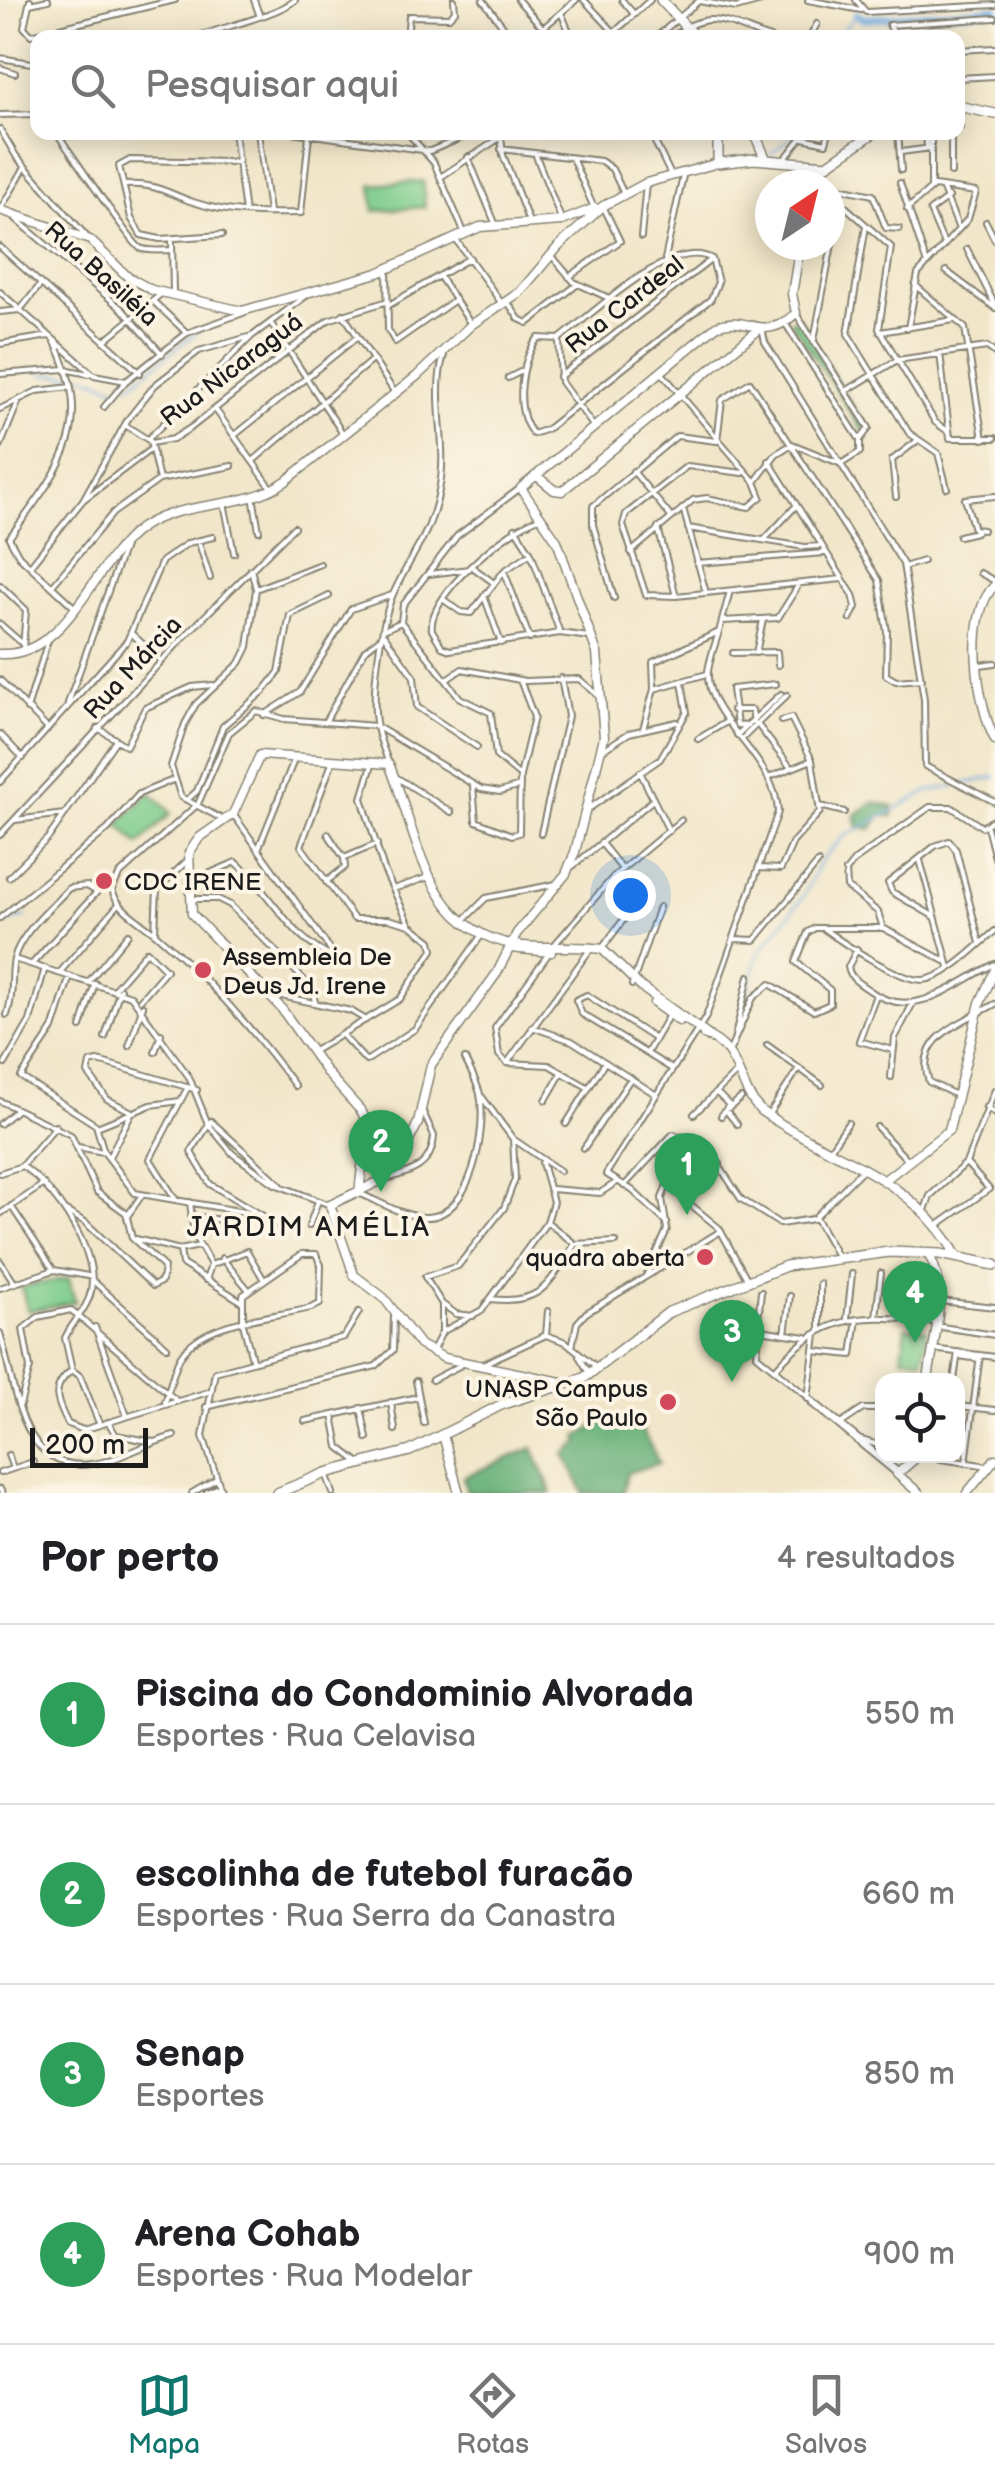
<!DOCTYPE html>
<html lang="pt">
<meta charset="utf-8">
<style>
body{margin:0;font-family:"Balsamiq Sans",sans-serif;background:#f6f6f6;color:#202124}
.controls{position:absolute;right:30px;bottom:30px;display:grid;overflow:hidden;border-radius:20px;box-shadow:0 5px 25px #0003}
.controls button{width:90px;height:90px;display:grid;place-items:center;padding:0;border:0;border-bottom:2px solid #e0e0e0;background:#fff;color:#202124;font:50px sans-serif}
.compass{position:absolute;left:755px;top:170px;width:90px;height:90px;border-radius:50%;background:#fff;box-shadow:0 5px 25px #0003;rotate:35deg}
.scale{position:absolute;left:30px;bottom:25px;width:118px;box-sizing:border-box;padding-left:10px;border:5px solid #1c1c1c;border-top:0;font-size:28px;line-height:35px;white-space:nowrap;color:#1c1c1c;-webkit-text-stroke:8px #fcf5e5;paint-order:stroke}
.you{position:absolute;left:630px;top:895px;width:35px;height:35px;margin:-25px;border:8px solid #fff;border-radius:50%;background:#1a73e8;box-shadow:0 0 0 15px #1a73e833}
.badge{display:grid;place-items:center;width:65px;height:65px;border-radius:50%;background:#0f766e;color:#fff;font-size:32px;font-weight:700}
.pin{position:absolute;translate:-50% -82px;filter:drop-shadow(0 2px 5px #0008)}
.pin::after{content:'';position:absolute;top:52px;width:35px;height:30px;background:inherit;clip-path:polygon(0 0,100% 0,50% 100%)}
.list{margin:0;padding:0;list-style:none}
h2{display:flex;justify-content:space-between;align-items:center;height:130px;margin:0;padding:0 40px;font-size:42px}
h2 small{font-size:32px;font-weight:400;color:#757577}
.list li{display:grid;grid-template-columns:65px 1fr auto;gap:30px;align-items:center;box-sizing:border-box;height:180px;padding:0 40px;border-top:2px solid #e0e0e0}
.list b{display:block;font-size:38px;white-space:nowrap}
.list p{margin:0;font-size:32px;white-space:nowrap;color:#757577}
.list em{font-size:32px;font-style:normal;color:#757577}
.icon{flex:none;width:55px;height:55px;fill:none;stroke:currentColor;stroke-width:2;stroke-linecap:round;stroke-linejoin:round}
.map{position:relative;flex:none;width:995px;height:1493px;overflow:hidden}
.search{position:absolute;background:#fff;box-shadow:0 5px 25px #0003;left:30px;right:30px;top:30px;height:110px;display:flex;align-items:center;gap:25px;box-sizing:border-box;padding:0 35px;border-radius:20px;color:#757577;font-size:38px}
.sheet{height:850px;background:#fff}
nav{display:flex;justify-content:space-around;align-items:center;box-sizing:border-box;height:140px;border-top:2px solid #e0e0e0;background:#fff;font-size:28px;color:#757577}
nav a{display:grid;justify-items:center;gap:5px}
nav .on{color:#0f766e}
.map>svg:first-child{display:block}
</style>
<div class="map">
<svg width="995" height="1493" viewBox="0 0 995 1493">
<rect width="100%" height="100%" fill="#fcf5e5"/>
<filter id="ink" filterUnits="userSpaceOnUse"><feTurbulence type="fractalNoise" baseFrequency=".01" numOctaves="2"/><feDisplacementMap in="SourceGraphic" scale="20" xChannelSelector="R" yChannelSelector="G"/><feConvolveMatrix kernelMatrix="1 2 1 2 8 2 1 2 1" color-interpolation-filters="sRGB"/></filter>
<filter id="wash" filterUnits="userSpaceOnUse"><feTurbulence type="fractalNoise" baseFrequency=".0048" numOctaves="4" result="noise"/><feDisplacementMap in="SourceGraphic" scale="40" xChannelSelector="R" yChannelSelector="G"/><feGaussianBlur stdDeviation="2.25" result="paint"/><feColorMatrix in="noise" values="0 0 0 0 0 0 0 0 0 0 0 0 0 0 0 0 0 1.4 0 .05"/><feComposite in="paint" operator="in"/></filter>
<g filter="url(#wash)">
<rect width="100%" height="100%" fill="#f1e6c9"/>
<path fill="#7dcc8c" stroke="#4c7454" stroke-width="2.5" d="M423,181l2,26 -51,4 -2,-26z
M798,317l68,111 -4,3 -71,-110z
M150,792l21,21 -32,32 -21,-21z
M69,1278l6,24 -47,9 -7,-24z
M906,1327l21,2 -4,31 -21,-3z"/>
<path fill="#66b078" stroke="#41664a" stroke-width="2.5" d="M873,802l20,4v10h-12l-10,13 -13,-2 -3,-12z
M608,1418l32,7 19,38 -32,10 -4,20h-39l-19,-39 15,-12 -2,-5z
M533,1448l19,45h-85l-4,-16z"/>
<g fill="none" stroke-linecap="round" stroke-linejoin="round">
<path stroke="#71ade3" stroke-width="2.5" d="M696,0l5,11
M836,38l20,-23
M770,154l29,-22
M41,374l44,2 32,12
M129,386l69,-55
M0,923l26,-6
M747,993l11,-38 45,-58 17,-35 23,-25 84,-45 68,-15"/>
<path stroke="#71ade3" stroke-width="8" d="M856,15l9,4 130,-10"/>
</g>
</g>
<g filter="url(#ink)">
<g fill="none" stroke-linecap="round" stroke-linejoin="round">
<g stroke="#868172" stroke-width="8">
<path id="street" d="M30,0l-6,27 7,8 144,-35
M254,0l5,14
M483,0l29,38
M518,0l32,36
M584,0l30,32
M622,0l12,14
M808,0l53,10
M856,0l10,12 129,-7
M699,1l37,7 29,-8
M30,4l18,-4
M562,15l10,23
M889,25l106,-7
M889,25l9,13
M543,28l33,-28
M193,38c26,-10 85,-23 102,-38
M265,38v-3
M407,38l2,-22 40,1 6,-6 -1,-11
M608,38l42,-38
M655,38l45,-38
M671,38c40,-33 58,-13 99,0
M809,38l8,-14
M958,50l37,-2
M0,58l38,6
M0,68l15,5
M958,78l37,-2
M0,115l38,-1
M958,127h2
M0,129l16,27 71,81
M56,132c13,18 75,111 84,116 9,4 22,2 32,2
M234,132l11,80
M258,132l11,80
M291,132l139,19 46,-19
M407,132l27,31 30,69
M650,132l21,43
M704,132l13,4
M898,132l3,38
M926,132l1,16
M951,132v41
M501,136l2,19 26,67
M803,138l23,5 3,-11
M501,149l100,12 11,8 12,25
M901,152l30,-4
M536,156l26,65
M468,157l27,66
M572,158l22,50
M784,160l22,-28
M442,176l67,-44
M900,183l27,81
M126,185c30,-2 41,8 67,17 36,12 70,12 108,11l8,-78
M821,185l-9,-9 14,-10
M830,186l43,9 13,33 13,1
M942,187l17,42
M931,188v-56
M830,193l61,54 -12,82 56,93 14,10
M907,209l27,-23 42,6 -8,27 -50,55 -10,54
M0,210l25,-43
M16,219l107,91 39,44
M986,222l9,18
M866,226l-18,108 61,99 29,20 9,35
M222,235l-62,4 -19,-4 -10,-17 -12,-52 11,-6 106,2
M641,237l5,-54
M456,240l44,61
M172,242l1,50
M944,244l-14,-33 19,-14
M0,247l140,126
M967,249l28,56
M552,256l22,26 37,17
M665,259l18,-83
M387,269l1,61 7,12 60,-42
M946,271l49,37
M440,277l30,46
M569,277l51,-36 -17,-35
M915,285l50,43 18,111
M0,292l94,83 32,6
M507,301l12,18 9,4 50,-39
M154,302l33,31
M389,305l81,-47
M0,312l20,-2 21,-26
M343,314l52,79
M797,315l72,113 -9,12
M785,323l75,117v12l-19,12
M272,325l71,109
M762,329l3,13 138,222 21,135 1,67 70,36
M880,332l74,-12
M559,339l-21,-1c-17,23 -25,72 -5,96l14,-5 164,-130 7,-17 -6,-23
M559,339c32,-23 113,-104 153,-80
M559,339l2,43 33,45
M814,340l26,-138
M104,341l57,-47
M0,344l49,-8
M940,353l10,85h45
M69,370l20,4
M0,374l65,-5
M559,377l153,-118
M508,378l16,-8
M846,391l51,-31 90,-13 8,6
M104,407l22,-26 61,-48 56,-20
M0,409l37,-18 34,-4
M215,409l55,77
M125,425l25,16 9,39
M235,435l121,-97
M148,439l103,-102
M151,443l22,-4 19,-12 136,-107 60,-19
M0,447l19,-47
M253,461l118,-100
M769,461l84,134 3,12 -6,12
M633,471l38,46
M743,473l-56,-7 -61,48 -3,11 23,70 30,1 166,-17
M755,482l21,-28 16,-10 47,19
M253,496l6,35
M896,497l-4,-37 25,-19
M83,500l45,-81 27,-34 44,-34 53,-15 54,-40
M224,503l10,50
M683,508l23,85
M542,517c-32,9 -116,79 -110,113l10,17 8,3 110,-17 29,4
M515,528l16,25 29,80
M658,528l18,68
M688,528l117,19 15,-1
M983,530l-9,-1 -9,-30 30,-3
M959,536l17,-4
M9,538c52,-70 88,-111 45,-198
M9,538l10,18 55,51
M198,540l12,38
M764,540l31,-33
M631,552l62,-52 14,-2 42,9 12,-10 -6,-15 -93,-109
M697,563l128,-10
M30,566l53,-66 68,-51
M471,566l23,17
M904,567l19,-6
M504,571l26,68
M980,573l15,8
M429,574l40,-5
M0,585l26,25 -3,38
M52,586l61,-73 46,-33 73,-14
M256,589l64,-25
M484,596l17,47
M614,598l-21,-73v-19l84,-70 40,5 5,-41 28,-18 129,198 8,52 -1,43 10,6 26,-2
M444,600l17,12 10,1 33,-42 27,-18
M722,621l56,-3 20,-32
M401,622l59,76 31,15 5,43 24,20
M0,624l23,20
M386,629l15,-7 2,-17 54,-69 62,-47
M132,634l29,27
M733,653l44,-1 1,13
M756,653l7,-33
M980,665l15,-2
M0,680l48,49
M446,680l16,-11 63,12 54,-2 20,17
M654,689l53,-15
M68,703l56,-156
M27,709l22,-72
M733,710h19l2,12
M264,715l36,-23 51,-83 41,-14
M325,722l40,-72 19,-15 30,42 3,30 60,40
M757,724l30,-29
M748,726l-11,-1 -5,-36 44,-5
M98,728l28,18 19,-38 47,-21 21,-2
M643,729l11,-40 -1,-27 66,-30 11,-41
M0,734l23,24
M737,735l44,-41
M743,738l14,-14 34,44
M698,739l30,-18
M603,750l26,-17 48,-11
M332,763l-31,83 53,73h34l22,6
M389,764c-4,-12 -10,-25 -12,-37 -7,-30 4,-109 18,-137 19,-41 37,-56 45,-105 8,-43 -9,-89 4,-130
M640,772l29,59
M396,777l55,35
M770,777l42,-17 -21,-42 -10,3
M0,782l127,-141 35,-80 26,-18 25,-6
M473,786l3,35 36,14 7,-2 1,-57 14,-59 -14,-37
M187,800l10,-9 26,-65 41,-35 15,-19 11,-57 39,-19
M820,806l24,6
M587,810l73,-51 27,-47 -5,-30
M222,819l-41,-22 -10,-31 14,-42 11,-20 44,-41 8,-16 8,-58 -5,-20
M15,820l50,-6
M987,827l8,31
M541,833l27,-117 -7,-38
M328,834l16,24
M0,835l185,-199 109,-109
M601,843l21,26
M259,847l35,-87
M920,860l29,107
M573,866l80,-66
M759,868l22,1 12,-27 27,-30 -8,-52
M9,877l40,-40 67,-97
M192,881l44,-19c34,30 58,82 101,97l-104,-145
M326,882l19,-15 -1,-9 33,-14
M393,889l33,-11
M192,899h26l12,6 82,83 3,14
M935,917l-43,-25 -4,-9 47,-37 14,-5 7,9 24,93
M0,918l108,-89 31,-35 34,-14
M463,921l23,-23 70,-14
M883,928l62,33
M824,929c19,14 76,52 99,51 24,-2 54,-34 72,-49
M155,932l2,-43 30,-28
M734,939l21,1 63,-77
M554,945l60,-69 67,-56
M603,947l39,-52
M857,949l-9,18c2,12 11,16 21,23 45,34 88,-9 126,-26
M549,953l-54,75 4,27 8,8 42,2 40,23
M14,959l117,37 58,81 19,47 25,30 42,30 55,21
M60,972l59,-68
M70,976l-17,53 -32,48 75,48 8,27 31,41 121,21
M89,981l39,-47
M632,985l27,-78
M115,988l32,-37 19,19 -26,30
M272,994l79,17 15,9
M876,995l-17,46 34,9
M7,1015c8,-24 3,-37 7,-56 6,-26 38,-52 55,-71l18,-2 10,6 -65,72
M81,1027l14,-44
M532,1027l40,14 83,53
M342,1035l24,26 49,-32 66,-93
M105,1037l15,-48
M655,1039l-68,-44 -11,5 6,14 90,55
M733,1045l16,-69
M767,1045l55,40
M129,1046l14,-40
M730,1050l23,-52 17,-14 44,27 16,-7v-14l-34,-28 12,-30 7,-4h68l-5,-16 -31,-25 -1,-16 9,-11 75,-53h21l31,20 13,-8
M314,1051l86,-52 33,-49 -2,-9 -21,-16 -26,-55 -22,-72 11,-36
M155,1052l6,-18
M647,1053l23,-40
M507,1063l85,-116
M5,1064l25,-43 15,-53
M891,1077l4,-39 18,-35
M295,1086c-41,-56 -86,-107 -139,-152 -15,-13 -38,-24 -44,-44l7,-15 79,-71 31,-71 27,-22 28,8 92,7 105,63 19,3 20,-6
M716,1092l13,13 -8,11
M956,1095l-27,-13c-16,-46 36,-60 66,-78
M482,1097l31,42 47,32
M546,1100l15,-26
M0,1101l71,34 26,57 29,21 6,25 32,29 -2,14 -9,5 -68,-64 -21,-12
M986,1107l9,7
M729,1108l12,-10
M132,1112l-25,-13 -19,-26 2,-10 8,-2 99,29
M728,1113l9,11
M694,1114l43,-42
M769,1114l30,-46
M211,1121l-20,31 19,32 68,41
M211,1121l69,63
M0,1124l15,-13
M566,1124l39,-62
M97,1127l54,-22 29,-4
M877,1127l31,34
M78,1147l25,5
M584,1148l47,-70
M831,1148l17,-25
M109,1157l23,-45
M23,1164l33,-38
M0,1173l22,-7c33,22 76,84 69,125 -3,17 -19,31 -26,47l7,32c-22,17 -16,31 -4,54l15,6 125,-38
M386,1179c27,-7 46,-13 48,-43l-12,-26
M667,1185l52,43 28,51
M624,1186l49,-52 34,13 34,52 39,25 33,-5 48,-48
M551,1189l49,4 17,-11
M361,1194c19,8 43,23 65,23 46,1 61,-89 54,-123 -3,-12 -10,-24 -15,-35
M176,1200l-26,-41 38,-72
M190,1202l4,33 17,30
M11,1206l42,63
M925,1210l5,-14 36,-33 29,-73
M0,1214l44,-30
M128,1215l14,-20
M191,1216l30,4 22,8
M815,1217l22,39
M547,1222l28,22 41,-2
M667,1223l-35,-33 -26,-16 100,-157 72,-205c-2,-55 -74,-94 -70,-141 2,-13 7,-27 11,-39
M309,1226l9,-25
M935,1227l54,-38 -23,-26
M136,1239l44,11 19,-4
M180,1250l2,14 59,37
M222,1258l26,31
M0,1261l14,21
M646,1276l21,-46 -5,-32 5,-13 16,-13 37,-8
M92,1280l75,67
M206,1280l5,-15 36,-14 17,29
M0,1288l54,-18 34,6
M491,1299c53,6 57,-16 84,-55
M940,1301l55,6
M442,1304l14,10 17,2
M876,1317l5,-44
M847,1319l5,-45
M905,1319l5,-44
M935,1326l60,9
M95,1327l32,89
M747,1328l59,9
M757,1330l4,-38
M759,1330l-2,25 142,117
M820,1330v-46
M442,1332v-28l-17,-27 33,-11 46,-58 11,-29 -2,-40
M0,1333c15,50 19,142 92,131 29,-4 54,-21 82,-28
M785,1334l5,-38
M546,1335l2,-24
M572,1347l5,-24 9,-10 135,-82
M932,1349l63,8
M814,1351l38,4 5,-36
M432,1352l10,-20 40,-22 65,-88 6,-20 -11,-39
M579,1356l10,17
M959,1356l20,3
M485,1363l61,-28 20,7 28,23
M776,1368c50,-56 88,-54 158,-46
M72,1370l8,6 19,47
M432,1380l29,-15
M954,1380l4,-28
M416,1381l8,42
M808,1399l8,-65
M165,1402c5,-14 8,-32 15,-45 23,-38 92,-39 131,-49l9,-4 1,-39 -5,-11h-14l-59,41v29l9,35
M391,1402l4,28
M812,1404l85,70
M20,1405l10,-37 -7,-39 15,-12 33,-7 106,91
M958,1406l37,4
M206,1407l170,-41 17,-16 1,-35
M361,1408l6,30
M333,1415l6,32 18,14
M305,1421l113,-24
M108,1422l8,13 38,7
M842,1423l21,-14h19
M858,1439l24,7
M8,1455l5,13
M920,1456l69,10
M966,1463l14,-108
M0,1473l33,-11
M326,1473l7,20
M0,1489l2,4
M207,1492l12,-5
M192,1493l24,-14
M222,1493l-19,-57 12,-64 129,-35 15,-25"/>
</g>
<g stroke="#868172" stroke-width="11">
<path id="secondary" d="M810,185l3,-20
M0,210l90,30 38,37 24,13 90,21 136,-38 102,-46 82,-6 33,-13
M537,476l17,14 8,1 197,-162
M995,585c-31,29 -18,120 0,155
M0,654c65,3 91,-83 133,-120 42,-37 108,-21 153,-53l131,-105 54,-51 49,-33 38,-45 45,-41 43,-23 72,-20
M510,948l41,4
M654,1003l25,18
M704,1035c38,13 32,52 57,76 73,51 149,62 197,147
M886,1179l63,-49 31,-127 15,-33
M359,1193l8,-69 -5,-12 -35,-39 -46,-65 -89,-94 -3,-61 10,-15 34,-24 27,-59 129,9c29,69 35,166 127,181 29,5 58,-1 86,4l39,38 68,49
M928,1254c22,34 5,87 0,126
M566,1383l-122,-25 -24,-13 -36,-47 -30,-23 -24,-70 52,-25 22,-29 14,-28 13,-58 66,-92 20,-40 49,-59 9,-22 29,-115 -7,-84 -40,-112 -36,-53 195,-162c33,-13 47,19 80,-13l-4,-19 8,-49
M443,1435l16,58
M918,1456l-21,18 22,19
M967,1493l28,-34"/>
</g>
<g stroke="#868172" stroke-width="12">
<path id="primary" d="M661,0l35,38
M958,106l37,8
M718,132v31l36,-4 73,6 48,-33
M754,132l12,28
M277,1493l49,-20 84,-22 93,-47 81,-26 85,-66 117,-46 103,-14 51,2 55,11"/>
</g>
<use href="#street" stroke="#fff" stroke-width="4"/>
<use href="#secondary" stroke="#fff" stroke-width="8"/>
<use href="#primary" stroke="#fff" stroke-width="9"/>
</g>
</g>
<g fill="#d1495b" stroke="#fcf5e5" stroke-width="4">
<circle cx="104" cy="881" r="10"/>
<circle cx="203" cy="970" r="10"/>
<circle cx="705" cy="1257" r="10"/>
<circle cx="668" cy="1402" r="10"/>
</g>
<g text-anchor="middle" stroke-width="8" stroke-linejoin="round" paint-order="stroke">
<g font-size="25" fill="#1c1c1c" stroke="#fcf5e5">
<text transform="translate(102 273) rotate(42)" y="9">Rua Basiléia</text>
<text transform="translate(624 304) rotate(-38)" y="9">Rua Cardeal</text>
<text transform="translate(231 369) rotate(-37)" y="9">Rua Nicaraguá</text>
<text transform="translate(132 667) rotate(-47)" y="9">Rua Márcia</text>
</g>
<g font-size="25" fill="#1c1c1c" stroke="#fcf5e5" text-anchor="start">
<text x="124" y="890">CDC IRENE</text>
<text x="223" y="965">Assembleia De<tspan x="223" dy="29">Deus Jd. Irene</tspan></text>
<text x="685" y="1266" text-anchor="end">quadra aberta</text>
<text x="648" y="1397" text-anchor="end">UNASP Campus<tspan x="648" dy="29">São Paulo</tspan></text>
</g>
<g font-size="28" letter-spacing="2.5" fill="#1c1c1c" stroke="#fcf5e5">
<text x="309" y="1236">JARDIM AMÉLIA</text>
</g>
</g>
</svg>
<div class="controls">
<button><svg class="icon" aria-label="locate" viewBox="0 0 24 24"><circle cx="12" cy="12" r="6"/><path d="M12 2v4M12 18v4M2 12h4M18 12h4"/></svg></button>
</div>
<svg class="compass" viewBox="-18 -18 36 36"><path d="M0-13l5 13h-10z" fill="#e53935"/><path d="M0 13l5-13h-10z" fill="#757577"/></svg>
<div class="scale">200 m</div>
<div class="you"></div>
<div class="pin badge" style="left:687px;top:1215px;background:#2e9e5b">1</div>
<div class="pin badge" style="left:381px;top:1192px;background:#2e9e5b">2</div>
<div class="pin badge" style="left:732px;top:1382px;background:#2e9e5b">3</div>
<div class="pin badge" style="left:915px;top:1343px;background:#2e9e5b">4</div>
<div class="search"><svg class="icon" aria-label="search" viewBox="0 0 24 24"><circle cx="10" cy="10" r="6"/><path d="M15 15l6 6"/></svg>Pesquisar aqui</div>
</div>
<section class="sheet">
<h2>Por perto<small>4 resultados</small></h2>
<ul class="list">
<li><span class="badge" style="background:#2e9e5b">1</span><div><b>Piscina do Condominio Alvorada</b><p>Esportes · Rua Celavisa</p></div><em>550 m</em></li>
<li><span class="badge" style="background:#2e9e5b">2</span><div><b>escolinha de futebol furacão</b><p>Esportes · Rua Serra da Canastra</p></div><em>660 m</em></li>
<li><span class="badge" style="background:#2e9e5b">3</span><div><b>Senap</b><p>Esportes</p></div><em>850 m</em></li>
<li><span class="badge" style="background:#2e9e5b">4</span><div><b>Arena Cohab</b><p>Esportes · Rua Modelar</p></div><em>900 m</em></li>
</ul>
</section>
<nav>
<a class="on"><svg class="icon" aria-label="map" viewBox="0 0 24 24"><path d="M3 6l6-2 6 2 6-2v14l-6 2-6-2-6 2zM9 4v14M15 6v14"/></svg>Mapa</a>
<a><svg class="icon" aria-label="directions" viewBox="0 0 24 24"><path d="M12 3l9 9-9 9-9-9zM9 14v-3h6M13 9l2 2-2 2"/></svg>Rotas</a>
<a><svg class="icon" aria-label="saved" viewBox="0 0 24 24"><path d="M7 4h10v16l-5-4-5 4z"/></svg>Salvos</a>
</nav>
